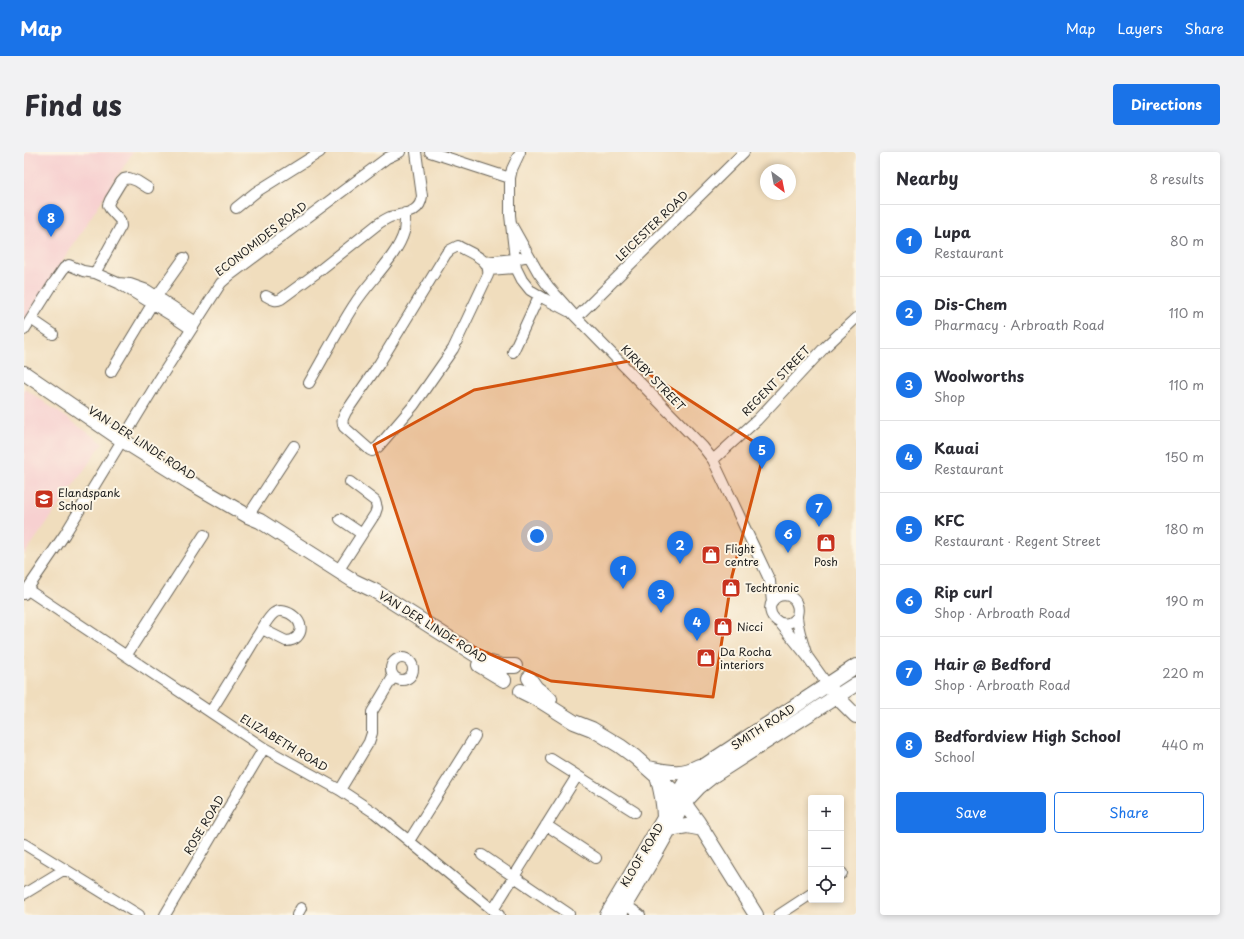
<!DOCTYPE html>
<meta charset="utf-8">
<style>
body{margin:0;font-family:"Playpen Sans",sans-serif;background:#f2f2f3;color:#2b2b33}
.controls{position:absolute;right:12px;bottom:12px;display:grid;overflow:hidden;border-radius:4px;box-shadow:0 2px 6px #0003}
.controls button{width:36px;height:36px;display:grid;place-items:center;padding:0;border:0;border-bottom:1px solid #e1e1e2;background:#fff;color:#2b2b33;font:20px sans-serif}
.compass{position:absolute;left:736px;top:12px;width:36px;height:36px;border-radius:50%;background:#fff;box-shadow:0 2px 6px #0003;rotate:148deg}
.you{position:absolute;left:513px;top:384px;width:14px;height:14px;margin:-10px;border:3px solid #fff;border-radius:50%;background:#1a73e8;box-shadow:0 0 0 6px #1a73e833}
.badge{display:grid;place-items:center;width:26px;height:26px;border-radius:50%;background:#1a73e8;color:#fff;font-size:13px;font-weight:700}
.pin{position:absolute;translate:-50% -33px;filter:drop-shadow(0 1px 2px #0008)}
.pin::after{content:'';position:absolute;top:21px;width:14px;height:12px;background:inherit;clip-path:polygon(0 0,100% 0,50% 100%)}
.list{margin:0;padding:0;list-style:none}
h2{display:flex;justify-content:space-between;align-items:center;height:52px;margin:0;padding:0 16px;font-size:17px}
h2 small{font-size:13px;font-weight:400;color:#7c7c81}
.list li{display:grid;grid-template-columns:26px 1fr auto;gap:12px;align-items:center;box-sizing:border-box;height:72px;padding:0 16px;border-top:1px solid #e1e1e2}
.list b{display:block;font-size:15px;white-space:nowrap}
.list p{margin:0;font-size:13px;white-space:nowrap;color:#7c7c81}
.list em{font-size:13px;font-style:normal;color:#7c7c81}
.actions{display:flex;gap:8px;padding:12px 16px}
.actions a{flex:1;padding:9px 0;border:1px solid #1a73e8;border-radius:4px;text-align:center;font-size:14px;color:#1a73e8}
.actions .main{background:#1a73e8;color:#fff}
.icon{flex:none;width:22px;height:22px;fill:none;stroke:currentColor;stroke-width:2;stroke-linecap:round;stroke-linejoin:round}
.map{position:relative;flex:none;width:832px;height:763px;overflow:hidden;border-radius:4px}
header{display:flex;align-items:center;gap:24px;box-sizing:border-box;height:56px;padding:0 20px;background:#1a73e8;color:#fff}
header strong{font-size:19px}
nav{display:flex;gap:22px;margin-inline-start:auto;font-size:14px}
.intro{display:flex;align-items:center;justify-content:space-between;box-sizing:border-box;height:96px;padding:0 24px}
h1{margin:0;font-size:28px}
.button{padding:10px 18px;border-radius:4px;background:#1a73e8;color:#fff;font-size:14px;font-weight:700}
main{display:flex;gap:24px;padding:0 24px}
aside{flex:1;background:#fff;border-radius:4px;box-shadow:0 2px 6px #0003}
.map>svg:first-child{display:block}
</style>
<header>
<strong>Map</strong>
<nav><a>Map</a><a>Layers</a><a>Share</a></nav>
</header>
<div class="intro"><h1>Find us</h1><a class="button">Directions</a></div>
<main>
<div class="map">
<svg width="832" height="763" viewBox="0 0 832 763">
<rect width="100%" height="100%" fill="#fcf5e5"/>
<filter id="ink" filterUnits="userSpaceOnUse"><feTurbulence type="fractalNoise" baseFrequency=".025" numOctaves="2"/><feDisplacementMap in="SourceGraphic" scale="8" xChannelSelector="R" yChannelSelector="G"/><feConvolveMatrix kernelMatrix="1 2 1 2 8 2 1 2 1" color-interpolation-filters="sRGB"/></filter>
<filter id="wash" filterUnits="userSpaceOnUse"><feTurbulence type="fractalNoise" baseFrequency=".012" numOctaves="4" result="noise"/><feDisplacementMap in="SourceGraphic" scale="16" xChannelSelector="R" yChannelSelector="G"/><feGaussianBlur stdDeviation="0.9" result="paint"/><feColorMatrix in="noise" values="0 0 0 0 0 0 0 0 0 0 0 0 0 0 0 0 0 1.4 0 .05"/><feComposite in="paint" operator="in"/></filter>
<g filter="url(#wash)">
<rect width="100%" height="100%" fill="#f0ddbd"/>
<path fill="#f7d0d0" d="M0,0h109l-109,169z
M0,236l79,55 -79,112z"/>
</g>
<g filter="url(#ink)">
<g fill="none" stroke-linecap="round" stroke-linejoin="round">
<g stroke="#666054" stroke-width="12">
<path id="street" d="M406,0l80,26
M496,0l-8,17 -2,9v37l6,53 6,12 8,10 15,9 23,12
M212,56l20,-16 64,-40
M487,72l27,48 10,14 25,28 130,133 10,13 57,121 2,22
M434,94c12,7 33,13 30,29l-35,74 -39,56 -36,42 -6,4 -2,-1 -26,-23c-3,-6 -1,-9 2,-15l33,-48 67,-110 4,-4z
M461,110l29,-3 15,-3
M465,118l27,-2
M71,121l26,-47 -1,-6 -10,-11 -2,-4 2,-5 11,-18 3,-3 5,-1 8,3 11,7
M94,131l12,1 17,6 49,32
M242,144c6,3 9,6 15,3l34,-25 63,-50c4,-3 8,-5 12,-7 14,-4 30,-3 32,-21l-6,-44
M553,165l167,-165
M7,167l22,15
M0,178l31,-49 9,-13 5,-3 14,6 12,2 23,10 54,33 19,13
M489,200l26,-56
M87,220l46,-76 27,-38
M285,231c15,-26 29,-53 45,-78 14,-23 43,-48 50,-73 1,-6 1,-13 1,-19
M689,308l44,-40 68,-73 31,-29
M224,364l46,-70
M316,367l22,15
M314,419l37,-57 2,-6 -2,-7 -25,-19
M4,438l236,158 76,42 35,23 124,102
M0,442l41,-60 92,-151 64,-100 8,-7 158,-118 13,-6
M773,464c-14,21 -39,-7 -20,-19 4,-2 8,-2 12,-1 4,2 7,5 8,9 2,5 0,8 0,12 1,13 6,27 10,39
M756,471l27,33 20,28
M102,504l78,-121
M367 517a11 11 0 1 1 22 0a11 11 0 1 1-22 0Z
M187,559c15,-24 30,-48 45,-73 5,-7 12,-21 18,-25 11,-8 36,10 23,24 -3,3 -6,4 -11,4l-24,-12
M527,607l84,53
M316,638l29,-48 3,-9v-21l21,-35
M522,673l50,33
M385,689l66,-105
M0,692l115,71
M458,703l87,59
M817,722l1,-1
M0,742l41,-25
M596,749l20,14
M469,758l84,-134
M141,763l99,-167
M273,763l4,-7
M755,763l32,-21"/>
</g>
<g stroke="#666054" stroke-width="16">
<path id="secondary" d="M0,221l98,67 69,43 57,33 12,5 94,60 21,10 112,71 15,4h13
M455,513l25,15
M505,526l7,10 14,11
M807,537l6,8 19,19
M497,539l18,9 35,22 18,7 28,17 15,11 36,32 13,14 14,19 58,93
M624,616c21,4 32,8 51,-2
M633,624c4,14 7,27 7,42
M645,677l18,-3 16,3
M583,763l77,-131 17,-16 15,-10 140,-92
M595,763l30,-50 35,-62 15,-16 15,-12 142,-91"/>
</g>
<use href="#street" stroke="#fff" stroke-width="10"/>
<use href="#secondary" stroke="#fff" stroke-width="14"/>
</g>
</g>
<path fill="#d4530e" fill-opacity="0.2" stroke="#d4530e" stroke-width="3" stroke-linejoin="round" d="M605,209l136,88 -33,127 -19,121 -162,-16 -116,-51 -61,-185 100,-55z"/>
<defs>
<g id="school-square" transform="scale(1)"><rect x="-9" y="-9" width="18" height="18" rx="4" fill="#c8321e" stroke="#fcf5e5"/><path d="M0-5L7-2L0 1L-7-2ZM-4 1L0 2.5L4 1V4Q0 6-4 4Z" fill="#fff"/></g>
<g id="shop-square" transform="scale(1)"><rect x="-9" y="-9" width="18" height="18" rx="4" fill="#c8321e" stroke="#fcf5e5"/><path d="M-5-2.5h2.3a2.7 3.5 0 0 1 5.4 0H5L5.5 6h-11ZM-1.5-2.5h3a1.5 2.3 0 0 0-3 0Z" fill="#fff"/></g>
</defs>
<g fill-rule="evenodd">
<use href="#school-square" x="20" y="347"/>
<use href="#shop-square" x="802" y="391"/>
<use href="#shop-square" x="687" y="403"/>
<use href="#shop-square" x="707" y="436"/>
<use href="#shop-square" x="699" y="475"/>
<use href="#shop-square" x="682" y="506"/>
</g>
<g text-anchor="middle" stroke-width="4" stroke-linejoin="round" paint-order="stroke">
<g font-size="11" fill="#1c1c1c" stroke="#fcf5e5">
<text transform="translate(628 74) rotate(-44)" y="4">LEICESTER ROAD</text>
<text transform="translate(237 87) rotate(-38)" y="4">ECONOMIDES ROAD</text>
<text transform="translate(629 226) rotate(46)" y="4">KIRKBY STREET</text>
<text transform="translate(752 229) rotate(-46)" y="4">REGENT STREET</text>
<text transform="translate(118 291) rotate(33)" y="4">VAN DER LINDE ROAD</text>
<text transform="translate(409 475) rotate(32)" y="4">VAN DER LINDE ROAD</text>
<text transform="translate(739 575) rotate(-33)" y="4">SMITH ROAD</text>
<text transform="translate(260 591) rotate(31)" y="4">ELIZABETH ROAD</text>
<text transform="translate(180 673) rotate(-59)" y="4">ROSE ROAD</text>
<text transform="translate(618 703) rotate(-59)" y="4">KLOOF ROAD</text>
</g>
<g font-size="11" fill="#1c1c1c" stroke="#fcf5e5" text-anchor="start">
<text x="34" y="345">Elandspank<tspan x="34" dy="13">School</tspan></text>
<text x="701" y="401">Flight<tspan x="701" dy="13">centre</tspan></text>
<text x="802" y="414" text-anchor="middle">Posh</text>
<text x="721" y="440">Techtronic</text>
<text x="713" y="479">Nicci</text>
<text x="696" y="504">Da Rocha<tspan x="696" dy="13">interiors</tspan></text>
</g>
</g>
</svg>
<div class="controls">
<button>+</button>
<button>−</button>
<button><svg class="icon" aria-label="locate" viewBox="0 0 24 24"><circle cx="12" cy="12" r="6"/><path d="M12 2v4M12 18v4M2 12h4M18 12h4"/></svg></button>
</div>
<svg class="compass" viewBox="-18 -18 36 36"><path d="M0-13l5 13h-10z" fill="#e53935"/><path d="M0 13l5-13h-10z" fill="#7c7c81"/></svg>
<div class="you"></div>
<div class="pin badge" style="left:599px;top:437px">1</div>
<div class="pin badge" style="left:656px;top:412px">2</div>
<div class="pin badge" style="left:637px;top:461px">3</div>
<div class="pin badge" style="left:673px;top:489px">4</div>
<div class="pin badge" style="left:738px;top:317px">5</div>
<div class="pin badge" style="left:764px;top:401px">6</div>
<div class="pin badge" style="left:795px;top:375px">7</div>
<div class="pin badge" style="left:27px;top:85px">8</div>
</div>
<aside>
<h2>Nearby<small>8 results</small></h2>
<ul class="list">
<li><span class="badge">1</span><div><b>Lupa</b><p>Restaurant</p></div><em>80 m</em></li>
<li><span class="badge">2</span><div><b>Dis-Chem</b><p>Pharmacy · Arbroath Road</p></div><em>110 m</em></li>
<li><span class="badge">3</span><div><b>Woolworths</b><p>Shop</p></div><em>110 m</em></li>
<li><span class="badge">4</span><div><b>Kauai</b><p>Restaurant</p></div><em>150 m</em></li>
<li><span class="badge">5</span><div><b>KFC</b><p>Restaurant · Regent Street</p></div><em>180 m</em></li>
<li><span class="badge">6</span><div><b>Rip curl</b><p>Shop · Arbroath Road</p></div><em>190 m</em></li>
<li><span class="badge">7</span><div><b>Hair @ Bedford</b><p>Shop · Arbroath Road</p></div><em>220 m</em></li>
<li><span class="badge">8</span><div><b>Bedfordview High School</b><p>School</p></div><em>440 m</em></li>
</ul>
<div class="actions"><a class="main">Save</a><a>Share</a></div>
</aside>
</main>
